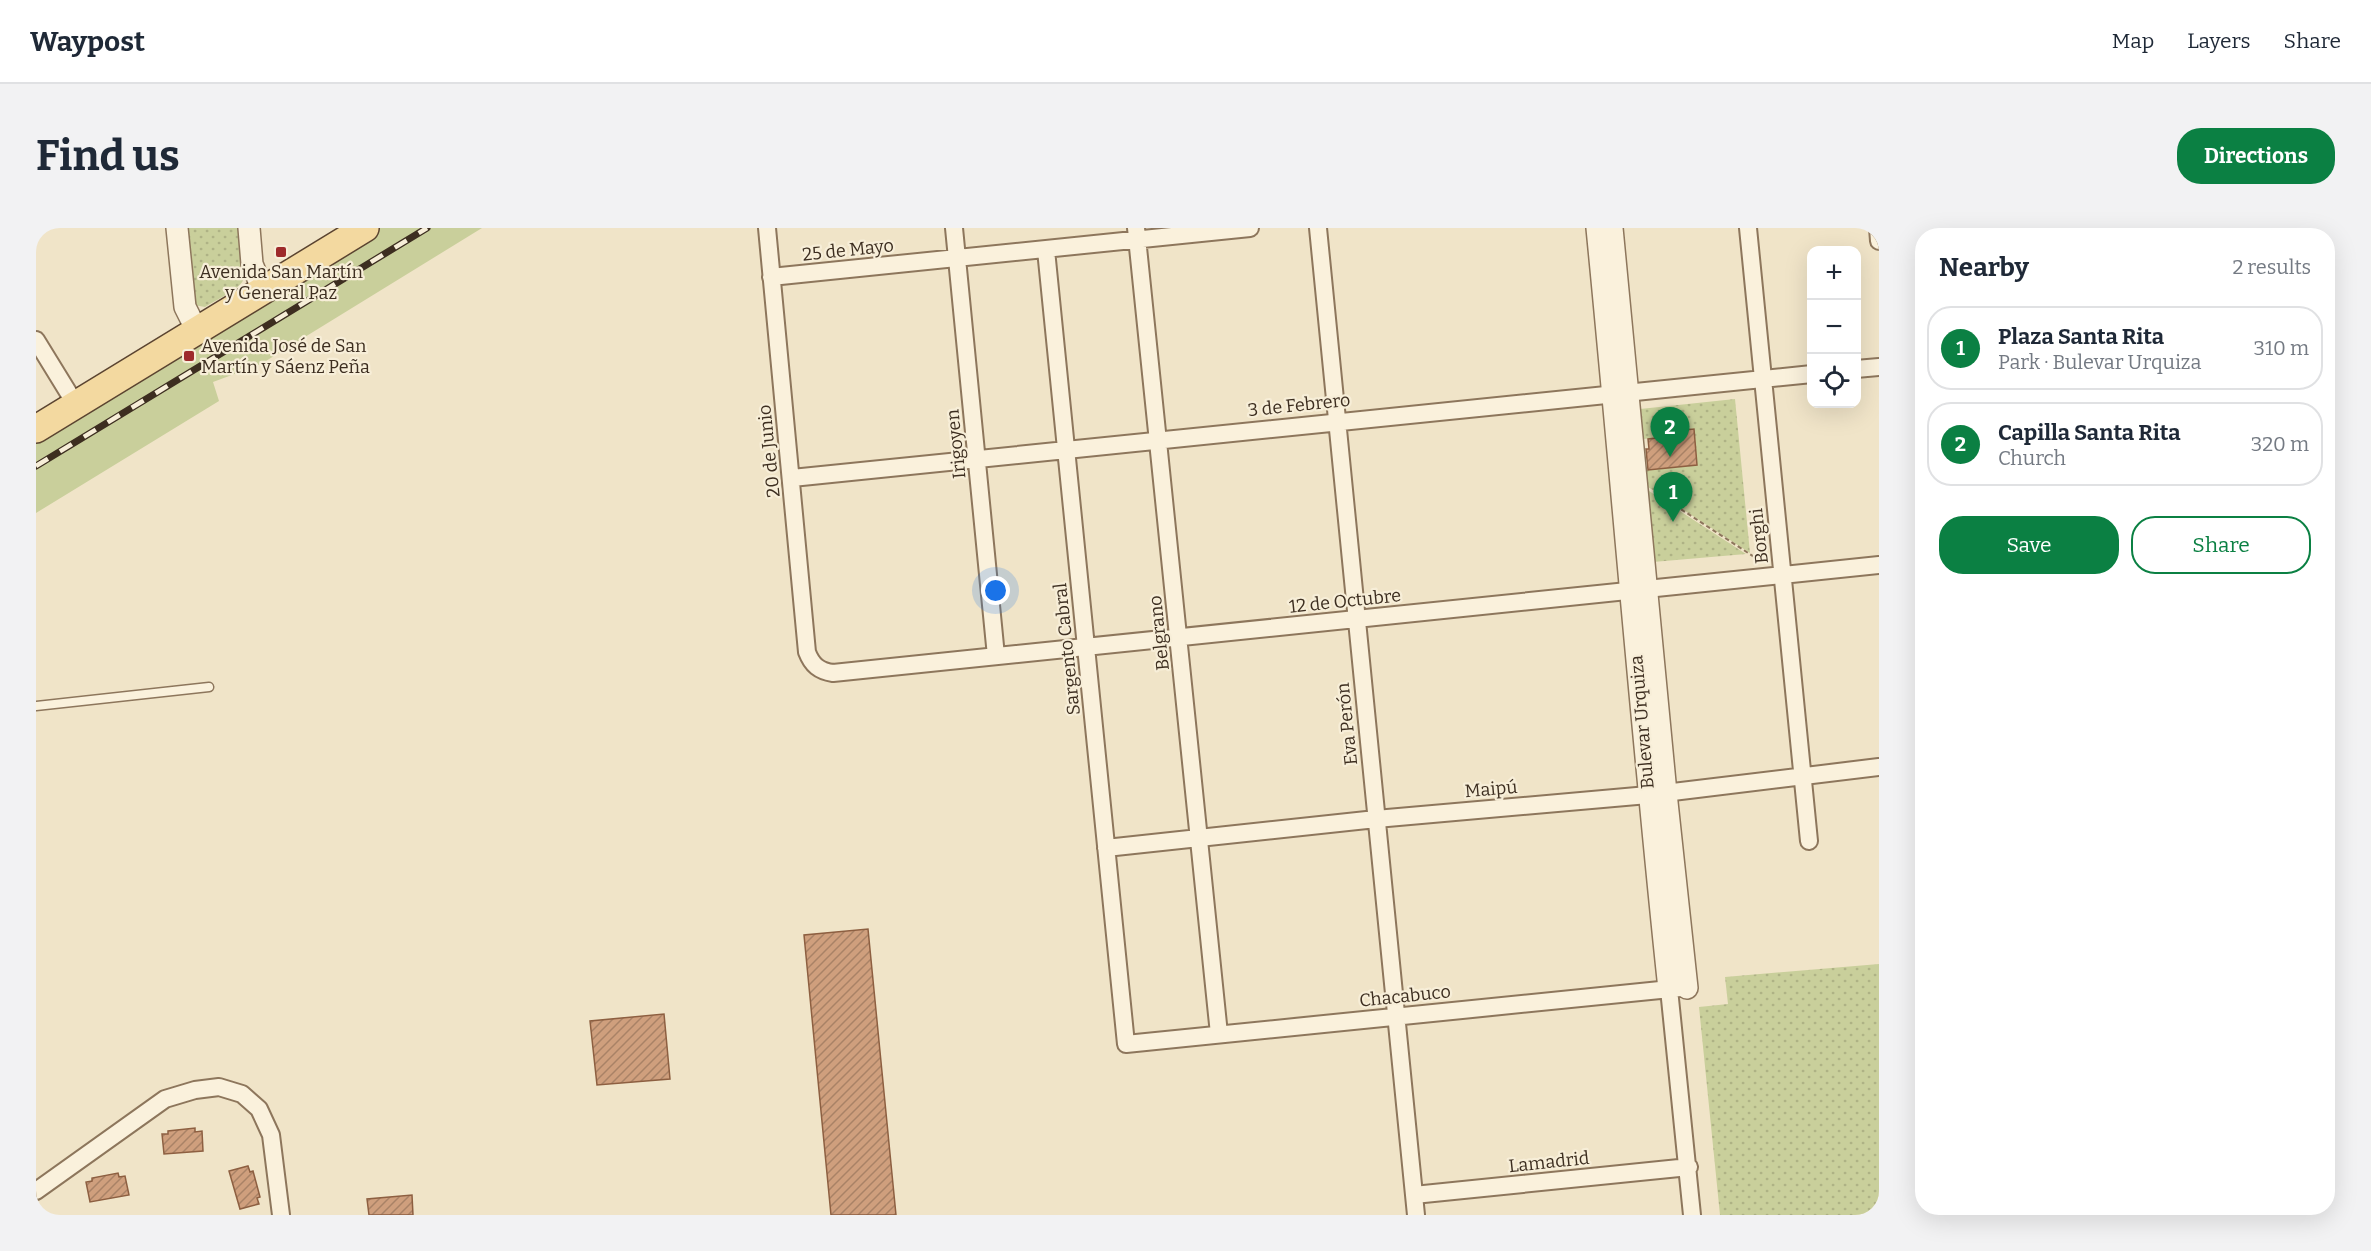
<!DOCTYPE html>
<meta charset="utf-8">
<style>
body{margin:0;font-family:Bitter,serif;background:#f2f2f3;color:#1f2937}
.controls{position:absolute;right:18px;top:18px;display:grid;overflow:hidden;border-radius:12px;box-shadow:0 6px 24px #0002}
.controls button{width:54px;height:54px;display:grid;place-items:center;padding:0;border:0;border-bottom:2px solid #e0e1e3;background:#fff;color:#1f2937;font:30px sans-serif}
.you{position:absolute;left:960px;top:363px;width:21px;height:21px;margin:-15px;border:4px solid #fff;border-radius:50%;background:#1a73e8;box-shadow:0 0 0 9px #1a73e833}
.badge{display:grid;place-items:center;width:39px;height:39px;border-radius:50%;background:#0b8043;color:#fff;font-size:20px;font-weight:700}
.pin{position:absolute;translate:-50% -50px;filter:drop-shadow(0 2px 3px #0008)}
.pin::after{content:'';position:absolute;top:32px;width:21px;height:18px;background:inherit;clip-path:polygon(0 0,100% 0,50% 100%)}
.list{margin:0;padding:0;list-style:none}
h2{display:flex;justify-content:space-between;align-items:center;height:78px;margin:0;padding:0 24px;font-size:26px}
h2 small{font-size:20px;font-weight:400;color:#747a83}
.list li{display:grid;grid-template-columns:39px 1fr auto;gap:18px;align-items:center;box-sizing:border-box;height:84px;margin:0 12px 12px;padding:0 12px;border:2px solid #e0e1e3;border-radius:24px}
.list b{display:block;font-size:22px;white-space:nowrap}
.list p{margin:0;font-size:20px;white-space:nowrap;color:#747a83}
.list em{font-size:20px;font-style:normal;color:#747a83}
.actions{display:flex;gap:12px;padding:18px 24px}
.actions a{flex:1;padding:14px 0;border:2px solid #0b8043;border-radius:24px;text-align:center;font-size:21px;color:#0b8043}
.actions .main{background:#0b8043;color:#fff}
.icon{flex:none;width:33px;height:33px;fill:none;stroke:currentColor;stroke-width:2;stroke-linecap:round;stroke-linejoin:round}
.map{position:relative;flex:none;width:1843px;height:987px;overflow:hidden;border-radius:24px}
header{display:flex;align-items:center;gap:36px;box-sizing:border-box;height:84px;padding:0 30px;background:#fff;border-bottom:2px solid #e0e1e3}
header strong{font-size:28px}
nav{display:flex;gap:33px;margin-inline-start:auto;font-size:21px}
.intro{display:flex;align-items:center;justify-content:space-between;box-sizing:border-box;height:144px;padding:0 36px}
h1{margin:0;font-size:42px}
.button{padding:15px 27px;border-radius:24px;background:#0b8043;color:#fff;font-size:21px;font-weight:700}
main{display:flex;gap:36px;padding:0 36px}
aside{flex:1;background:#fff;border-radius:24px;box-shadow:0 6px 24px #0002}
.map>svg:first-child{display:block}
</style>
<header>
<strong>Waypost</strong>
<nav><a>Map</a><a>Layers</a><a>Share</a></nav>
</header>
<div class="intro"><h1>Find us</h1><a class="button">Directions</a></div>
<main>
<div class="map">
<svg width="1843" height="987" viewBox="0 0 1843 987">
<defs>
<pattern id="park-dots" width="8" height="8" patternUnits="userSpaceOnUse" patternTransform="scale(1.5)"><rect width="8" height="8" fill="#c9cf9b"/><path d="M2 2h.1M6 6h.1" fill="none" stroke="#aeb285" stroke-width="1.8" stroke-linecap="round"/></pattern>
<pattern id="building-hatch" width="6" height="6" patternUnits="userSpaceOnUse" patternTransform="scale(1.5)"><rect width="6" height="6" fill="#cf9f7d"/><path d="M-1 1l2-2M0 6l6-6M5 7l2-2" fill="none" stroke="#a98266"/></pattern>
</defs>
<rect width="100%" height="100%" fill="#f0e4c8"/>
<path fill="#c9cf9b" d="M329,0h117l-221,136 -48,18 6,19 -183,112v-84z"/>
<path fill="url(#park-dots)" d="M146,0h60c6,56 13,51 -37,79l-11,-2z
M1699,171l15,154 -105,-68 -1,-15 53,-5 -3,-35 -19,1 1,16 -18,-9 -16,1 -2,-30z
M1610,261l100,65 -93,8z
M1843,736v251h-159l-21,-208 29,-3 -3,-27z"/>
<path fill="url(#building-hatch)" stroke="#8d5f41" stroke-width="1.5" d="M1658,201l3,36 -49,5 -2,-21h3l-1,-10 27,-3v-5z
M832,701l28,286h-65l-27,-280z
M628,786l6,65 -73,6 -7,-64z
M159,900v4l7,-1 1,20 -39,3 -2,-20h6v-3z
M212,938l2,6 3,-1 7,26 -3,1 2,6 -19,5 -11,-38z
M82,945l1,4 6,-1 4,19 -39,7 -4,-20 6,-1v-3z
M376,967l1,20h-44l-2,-16z"/>
<g fill="none" stroke-linecap="round" stroke-linejoin="round">
<g stroke="#8d765c" stroke-width="11">
<path id="service" d="M0,478l173,-19"/>
</g>
<g stroke="#8d765c" stroke-width="20">
<path id="minor" d="M731,0l40,424c5,13 12,19 26,21l1046,-108
M918,0l42,428
M1100,0l83,806
M1282,0l98,987
M1712,0l61,613
M1842,0l1,13
M1010,22l80,794 554,-56
M735,49l479,-49
M0,112l40,65
M1820,141l23,-2
M756,250l1020,-104
M1070,620l270,-29 272,-24 231,-28
M1633,761l23,226
M0,963l129,-92 30,-9 24,-3 23,7 17,15 12,26 10,80
M1378,967l275,-28"/>
</g>
<g stroke="#8d765c" stroke-width="24">
<path id="tertiary" d="M141,0l8,79 12,24
M213,0l3,36 11,27
M1561,0c25,254 45,508 72,761
M1576,0l54,565 21,195"/>
</g>
<g stroke="#5b4430" stroke-width="30">
<path id="primary" d="M0,201l329,-201"/>
</g>
<path stroke="#8d765c" stroke-width="2" stroke-dasharray="4.5 3" stroke-linecap="butt" d="M1620,265l106,69"/>
<use href="#service" stroke="#faf1dc" stroke-width="8"/>
<use href="#minor" stroke="#faf1dc" stroke-width="16"/>
<use href="#tertiary" stroke="#faf1dc" stroke-width="21"/>
<use href="#primary" stroke="#f3d9a0" stroke-width="27"/>
<g stroke="#3d2e20" stroke-width="7">
<path id="rail" d="M0,238l391,-238"/>
</g>
<use href="#rail" stroke="#f7eed8" stroke-width="4.5" stroke-dasharray="14" stroke-linecap="butt"/>
</g>
<g fill="#9e2a2b" stroke="#f7eed8" stroke-width="2">
<rect x="239" y="18" width="12" height="12" rx="3"/>
<rect x="147" y="122" width="12" height="12" rx="3"/>
</g>
<g text-anchor="middle" stroke-width="4.5" stroke-linejoin="round" paint-order="stroke">
<g font-size="18" fill="#3d2e20" stroke="#f7eed8">
<text transform="translate(812 22) rotate(-6)" y="6">25 de Mayo</text>
<text transform="translate(1263 177) rotate(-6)" y="6">3 de Febrero</text>
<text transform="translate(920 216) rotate(-96)" y="6">Irigoyen</text>
<text transform="translate(733 223) rotate(-96)" y="6">20 de Junio</text>
<text transform="translate(1723 308) rotate(-96)" y="6">Borghi</text>
<text transform="translate(1309 373) rotate(-6)" y="6">12 de Octubre</text>
<text transform="translate(1123 405) rotate(-96)" y="6">Belgrano</text>
<text transform="translate(1031 421) rotate(-96)" y="6">Sargento Cabral</text>
<text transform="translate(1606 494) rotate(-95)" y="6">Bulevar Urquiza</text>
<text transform="translate(1311 496) rotate(-96)" y="6">Eva Perón</text>
<text transform="translate(1455 561) rotate(-5)" y="6">Maipú</text>
<text transform="translate(1369 768) rotate(-6)" y="6">Chacabuco</text>
<text transform="translate(1513 934) rotate(-6)" y="6">Lamadrid</text>
</g>
<g font-size="18" fill="#3d2e20" stroke="#f7eed8">
<text x="245" y="50">Avenida San Martín<tspan x="245" dy="21">y General Paz</tspan></text>
<text x="165" y="124" text-anchor="start">Avenida José de San<tspan x="165" dy="21">Martín y Sáenz Peña</tspan></text>
</g>
</g>
</svg>
<div class="controls">
<button>+</button>
<button>−</button>
<button><svg class="icon" aria-label="locate" viewBox="0 0 24 24"><circle cx="12" cy="12" r="6"/><path d="M12 2v4M12 18v4M2 12h4M18 12h4"/></svg></button>
</div>
<div class="you"></div>
<div class="pin badge" style="left:1637px;top:294px">1</div>
<div class="pin badge" style="left:1634px;top:229px">2</div>
</div>
<aside>
<h2>Nearby<small>2 results</small></h2>
<ul class="list">
<li><span class="badge">1</span><div><b>Plaza Santa Rita</b><p>Park · Bulevar Urquiza</p></div><em>310 m</em></li>
<li><span class="badge">2</span><div><b>Capilla Santa Rita</b><p>Church</p></div><em>320 m</em></li>
</ul>
<div class="actions"><a class="main">Save</a><a>Share</a></div>
</aside>
</main>
